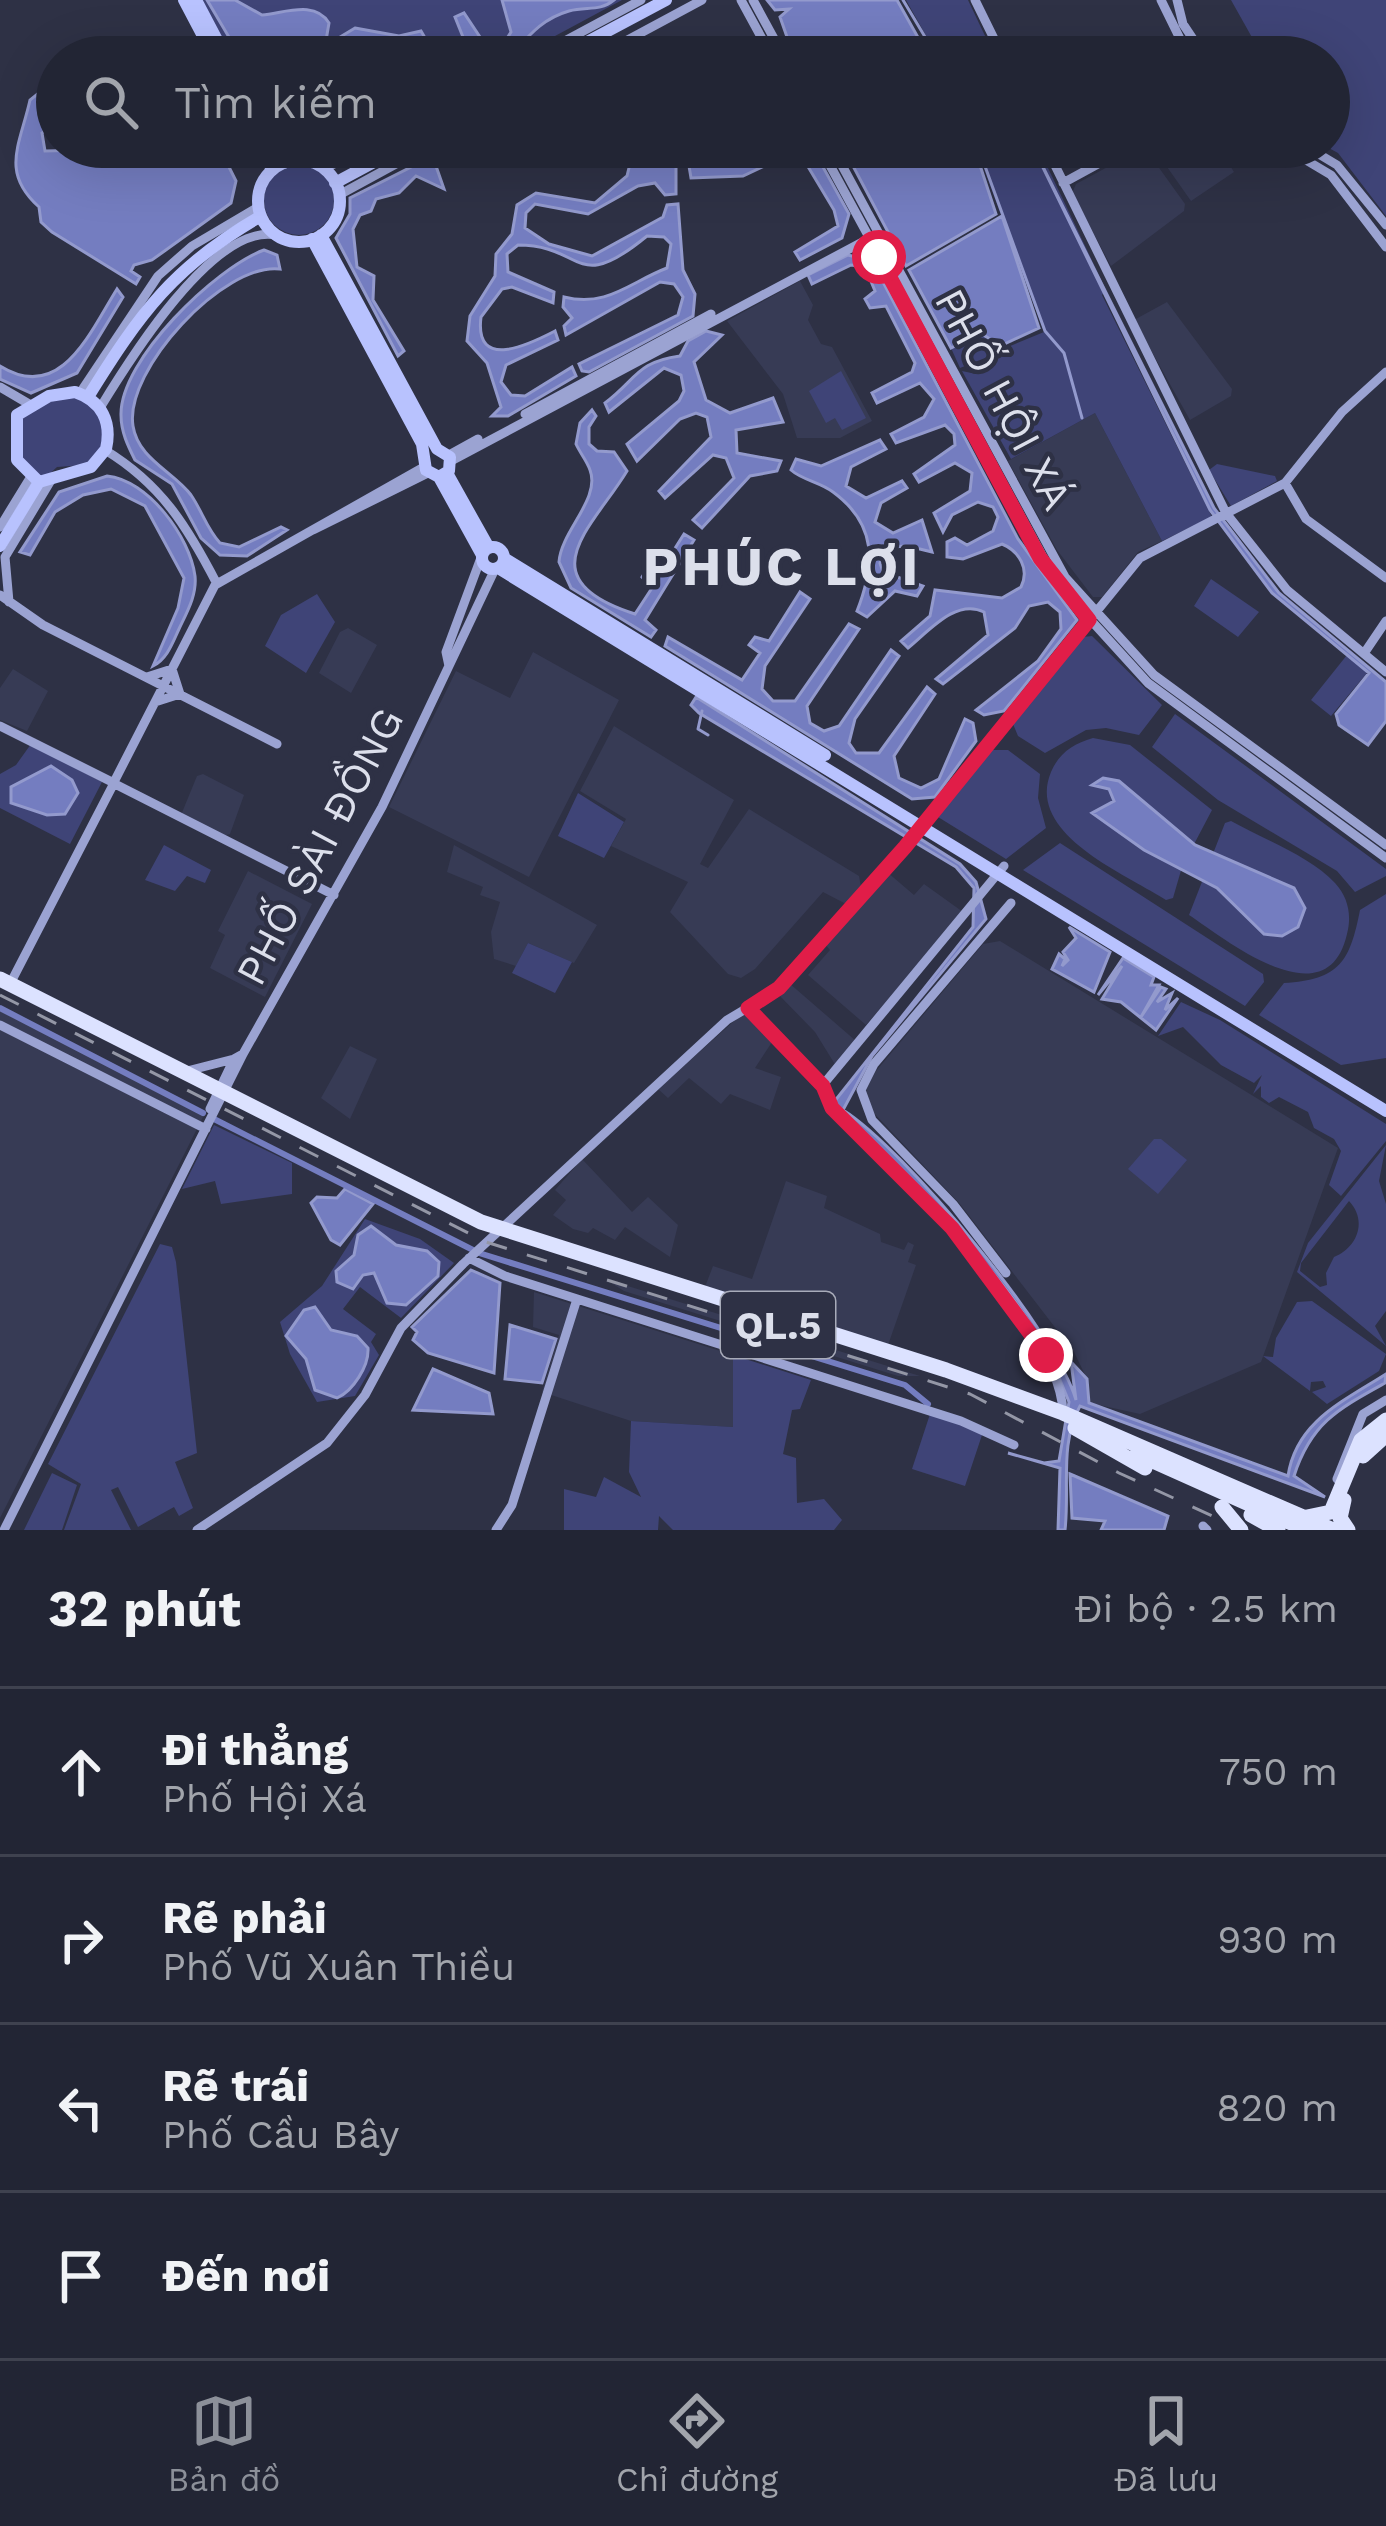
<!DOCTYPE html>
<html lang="vi">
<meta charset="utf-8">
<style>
body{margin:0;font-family:"Work Sans",sans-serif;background:#2e3140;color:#f1f3f6}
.stop{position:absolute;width:36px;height:36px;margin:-27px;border:9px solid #e11d48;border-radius:50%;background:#fff}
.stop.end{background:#e11d48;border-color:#fff;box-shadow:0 3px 12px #0008}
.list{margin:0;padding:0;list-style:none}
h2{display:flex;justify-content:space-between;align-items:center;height:156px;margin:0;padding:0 48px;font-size:51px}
h2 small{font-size:39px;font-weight:400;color:#a2a5ac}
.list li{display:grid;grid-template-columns:78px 1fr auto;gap:36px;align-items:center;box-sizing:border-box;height:168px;padding:0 48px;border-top:3px solid #3f424f}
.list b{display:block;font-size:45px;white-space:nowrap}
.list p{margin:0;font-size:39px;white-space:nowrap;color:#a2a5ac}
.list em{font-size:39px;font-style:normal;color:#a2a5ac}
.icon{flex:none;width:66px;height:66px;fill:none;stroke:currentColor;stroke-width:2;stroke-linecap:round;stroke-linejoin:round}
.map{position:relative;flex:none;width:1386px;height:1530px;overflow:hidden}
.search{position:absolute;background:#222534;box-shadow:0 12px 48px #0002;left:36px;right:36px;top:36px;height:132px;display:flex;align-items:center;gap:30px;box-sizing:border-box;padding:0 42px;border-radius:66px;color:#a2a5ac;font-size:45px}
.sheet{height:828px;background:#222534}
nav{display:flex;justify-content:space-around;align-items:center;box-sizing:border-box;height:168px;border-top:3px solid #3f424f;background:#222534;font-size:33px;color:#a2a5ac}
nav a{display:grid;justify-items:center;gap:6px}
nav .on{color:#8c9099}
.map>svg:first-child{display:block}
</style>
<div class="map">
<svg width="1386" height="1530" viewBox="0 0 1386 1530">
<rect width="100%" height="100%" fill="#2e3145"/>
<path fill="#373b55" d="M1153,147h73l-5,4 13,21 -43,29z
M1139,150l8,1 38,53 -1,7 -73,55 -39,-73 4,-9z
M800,281l13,24 -5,15 13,24 11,3 40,74 -32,17h-43l-14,-44 -56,-73z
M1167,302l65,87 -1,7 -41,24 -56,-100z
M1095,413l67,128 -24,11 -36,45h-9l-36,-47 -49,-89z
M348,628l29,17 -26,48 -32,-20 21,-41z
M533,652l86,48 -90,177 -140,-70 67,-136 54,27z
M13,669l35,22 -21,40 -27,-11v-32z
M614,726l120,74 -34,64 8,4 41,-59 110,67 2,11 -15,17 -23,-12 -68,77 -14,9 -13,-4 -58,-62 18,-30 -77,-36 15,-27 -46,-28z
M203,774l41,21 -14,39 -7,2 -42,-21 16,-39z
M454,845l143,80 -23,38 -46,-20 -12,23 -22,-7 -3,-27 9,-30 -20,-7 3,-8 -36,-15z
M248,871l64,33 -47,93 -55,-29 15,-33 -7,-4z
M887,872l27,23 10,-11 39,28 -97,113 -58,-50 22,-25 -6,-7z
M1000,941l338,207 -77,214 -121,52 -50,-11 -1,-20 -15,-31 -114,-148 -88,-93 -6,-21 10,-19 107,-127z
M789,983l67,58 -20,25 -21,-34 -36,-37z
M0,1011l204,104 -204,403z
M743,1013l29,29 -17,26 26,9 -11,33 -40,-16 -9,10 -32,-26 -21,20 -10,-9z
M350,1046l27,13 -27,60 -29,-21z
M582,1159l50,53 16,-15 30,28 -8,32 -45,-30 -10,13 -22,-12 -5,5 -15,-4 -20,-14 13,-15 -11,-10z
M786,1181l41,15 -3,12 56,26 1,8 23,8 4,-8 6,3 -6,17 8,3 -28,80 -183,-58 8,-21 39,13z
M605,1279l315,97h-22l-274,-85z
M534,1292l199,63v72l-102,-6 -89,-29 17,-57 -26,-8z"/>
<path fill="#3f4477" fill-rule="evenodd" d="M201,0h421l-106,57h-285z
M906,0h62l27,57h-57z
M1231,0h155v216l-48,-63 -11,-6 2,-90h-66z
M976,147h62l68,143 -4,5 110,222 -50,24 -67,-128 -84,46 -49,-88 14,3v-8l14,-10 -30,12 -9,-20 30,-15 19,13 -9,6v2l53,-22z
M264 200a35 35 0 1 1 70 0a35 35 0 1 1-70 0Z
M841,371l25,47 -24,12 -7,-12 -9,5 -17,-32z
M63,396l19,3 20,18v30l-17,18 -28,2 -13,12 -26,-21 2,-44z
M1217,464l58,12 2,5 -46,25 -22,-36z
M1211,579l48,33 -21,25 -44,-31z
M317,594l18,28 -29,51 -41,-27 16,-31z
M1092,636l70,69 -23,30 -33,-7 -20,2 -41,23 -27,-17 -5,-12 70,-87z
M1347,655l20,18 -36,43 -20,-16z
M1175,714l211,155v7l-31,16 -18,-21 -119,-71 -66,-53z
M1093,738l37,7 82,65 -30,57 -9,31 -7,2c-40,-26 -141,-66 -115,-128 8,-19 22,-28 42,-34z
M31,744l71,38 -32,62 -70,-36v-34l16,-9z
M992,750h16l32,24 -2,24 8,30 -40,31 -68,-42z
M578,793l46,29 -20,36 -46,-22z
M1231,821c32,18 79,35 104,62 13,14 17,32 12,51 -20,88 -122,5 -158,-19l36,-92z
M1060,843l203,131 1,8 -19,24 -222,-136z
M164,845l47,25 -6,13 -18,-7 -12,15 -30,-11z
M1386,894v164l-45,7 -82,-50 25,-32c56,-3 66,-22 76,-73z
M528,943l44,19 -17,31 -43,-20z
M1181,1002l39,18 166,104v17l-45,55 -12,-11 12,-34 -7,-12 -20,-11 -6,-16 -29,-15 -10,6 -8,-6v-11l-8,8 9,-19 -8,8 -33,-18 -38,-38 -25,9z
M214,1125l78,38v31l-71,10 -6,-23 -33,8z
M1154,1139h7l26,21 -29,34 -30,-25z
M1386,1145l-7,36 7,23v107l-11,15 11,20 -89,-74 11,-29zM1349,1201c19,20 8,47 -15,56l-8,16 1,12 -7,2 -20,-16 1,-8z
M365,1219l55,20 34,24 -53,55 -41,-31 -17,22 33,25 -5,8 8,13 -24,41 -38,6 -27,-48 -10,-32 42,-36z
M160,1244l12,3 4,15 21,191 -22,9 18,46 -14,8 -5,-9 -36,20 -20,-40 -7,3 20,40h-67l17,-46 -33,-20z
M1312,1301l74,53 -7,17 -52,33 -15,-12 14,-5 -3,-6 -12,1 -1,9 -47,-35 10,1 3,-19 21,-36z
M733,1355l78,25 -11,29 -8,1 -9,44 13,4 1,45 27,-4 18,21 -8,10h-161l-14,-14 -1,14h-94v-41l32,8 8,-20 37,20 -12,-25 2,-51 102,6z
M931,1411l53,18 -19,57 -53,-17z
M52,1473l25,12 -15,45h-38z"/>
<path fill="#747dc0" stroke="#939acd" stroke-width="3" d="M207,0h28l27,15c23,-2 53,-15 67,8l-5,29 -18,5 -27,-16 -46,3z
M502,0h112c-15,12 -27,6 -45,11 -28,8 -41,26 -60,46h-38l-16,-40 9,-4 22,33h16l9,-14z
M767,0h130l32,57h-135l-14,-40 9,-8 -14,1z
M355,28l44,8 22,-5 15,26 -56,-6 -40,6v-20z
M56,79l1,54 -3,-7 -12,7 3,18 174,-4 17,34 -5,22 -79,57 -18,5 -3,6 9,6 -4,7 -84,-52 -11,-10 -2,-15c-39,-35 -19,-62 -9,-107z
M634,147h22l10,17 10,3v27l-11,1 -10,-12 -17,3 -50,28 -53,-10 -9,9 -1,15 24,16 43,12 71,-39 4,-12 11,-1 5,66 12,24 -2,22 -104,56 -7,-1 -3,-7 99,-49 5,-18 -9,-13 -14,-2 -94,53 -2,-9 8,-8 -9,-11 1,-10c43,11 66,-15 103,-29l4,-24 -7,-7 -17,-1c-73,60 -62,9 -129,9l-11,9 1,18 46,20 -1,11 -41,-16 -10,2 -21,28c-7,55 49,27 74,14l3,9 -52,25 -5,17 10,13 14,1 47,-29 4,9 -68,40h-16l9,-9 -14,-44 -20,-22 3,-25 25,-40 1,-22 16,-20 5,-29 19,-12 59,10 32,-27z
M767,147h45l37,67 -7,24 -42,22 -5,-8 43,-26 -4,-16 -36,-60 -55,26 -52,2 -2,-12 52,-8z
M974,147l22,67 -90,52 -62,-117z
M1033,147l181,361 65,85 107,89v39l-18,24 -29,-20 -3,-11 33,-41 -97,-80 -62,-83z
M441,152l5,7 -10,7 8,23 -28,-13 -17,17 -23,6 -5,12 -11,4 -7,14 4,38 17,9 -1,24 31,51 -6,5 -62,-118 14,-24v-16z
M1002,216l37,112 -39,18 -16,-2 4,-6 -7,-5 -30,15 -42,-78z
M264,250l13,5 3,14c-56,-7 -156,101 -147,157 5,33 41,46 58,69 11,16 16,34 29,48l19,4 42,-20 6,3 -40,26 -27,-1 -19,-17 -29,-54 -37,-24c-7,-14 -14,-28 -14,-45 -1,-55 94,-147 143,-165z
M848,255l24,6 146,278 59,81 -73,91 -20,4 -8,-5 62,-49 23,-32 -1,-17 -12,-10 -19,4 -14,22 -72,56 -7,-5 52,-44 -4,-23c-28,-14 -55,19 -76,36l-7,-7 29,-25 5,-26 67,8 19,-11c9,-18 -2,-36 -19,-43l-39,15 -16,-2v-15l8,-4 12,7 26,-14 5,-14 -5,-10 -15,-5 -26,13 -9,17 -9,-19 36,-22 2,-18 -17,-10 -36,19 -5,-8 41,-29 -1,-11 -9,-9 -49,18 -5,-9 33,-17 10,-18 -14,-16 -43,20 -5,-10 40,-21 3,-9 -29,-57 -16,2 -5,-9 10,-8 -10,-24 -14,-2 -39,19 -4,-9z
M117,289l6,8 -46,76 -46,20 -31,-14v-13c61,38 90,-34 117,-77z
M706,331l16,4 -28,27 12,38 24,13 43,-15 10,24 -47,8 1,23 44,8 -4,10 -27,5 -48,52 -9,-8 41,-42 -8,-20 -13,-3 -48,43 -6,-7 52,-54 -4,-20 -11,-4 -16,6 -43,42 -10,-17 52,-43 5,-10 -3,-16 -17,-7 -55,44 -4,-9c32,-24 31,-41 75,-47l8,-15z
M592,410l4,6 -7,11v17l8,7 17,1 13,19c-33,55 -103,108 8,143l17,-26 -10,-11 5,-8 13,3 24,-38 10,6 -49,80 11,10 -5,7 -80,-49 -12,-26c2,-31 42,-63 31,-92 -3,-9 -10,-17 -14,-26l4,-21z
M880,440l6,9 -35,18 -5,19 20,12 36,-17 5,7 -26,15 -6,19 18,11 29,-13 10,32c-21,-5 -42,-14 -52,11l3,9 40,14 -6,10 -22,-5 -28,26 -10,-6c18,-46 21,-86 -24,-119 -13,-10 -31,-12 -42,-22l5,-11 25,7z
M107,476c41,4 83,61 88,100 2,19 -8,36 -16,53 -7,15 -12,30 -26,37l25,-58 6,-30 -39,-72 -34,-17 -28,6 -28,17 -25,43 -10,-3 39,-60z
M800,592l10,7 -45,67 -3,23 11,12h22l54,-77 10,5 -52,77 3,17 14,8 15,-5 52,-76 8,6 -44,63 -6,24 7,10h23l48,-66 8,7 -41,62 5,22 22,10 18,-9 26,-60 8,4 3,18 -41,56 -23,2 -247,-153 3,-9 74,43 18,-27 -11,-8 6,-8 14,4z
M696,697l264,167 16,18 10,37 -114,137 -29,54c61,38 214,223 233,290l-5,-38 16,17 2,24 199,73c8,-54 54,-74 98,-102l-1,9c-47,26 -74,40 -91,93l31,21 -245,-91c-21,39 -10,81 -15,124h-7l2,-62 -52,-15 36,10 15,-2 10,-59 -20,-49 -99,-132 -116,-119 139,-175 1,-39 -18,-21 -257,-154 -8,-8z
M51,766l21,14 6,13 -13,21 -18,1 -36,-12v-16z
M1103,778l16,3 76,64 99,43 11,20 -7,19 -16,9 -18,-2 -47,-46 -73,-38 -52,-37 22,-12 -5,-12 -17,-4z
M1069,927l41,25 -16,40 -42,-23 7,-15 6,5 -3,7 6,-6 -5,-8 13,-14z
M1123,958l31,19 -3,8h8l-18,32 20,-30 5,2 -9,13 15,-9 -7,17 13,-12 -22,32 -35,-28 -19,-3 20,-33 -24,29z
M345,1189l28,15 -33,41 -9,-5 -20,-37 6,-6 20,1z
M371,1226l25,19 31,6 12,11 -1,14 -32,29 -19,-2 -13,-30 -11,2 -10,14 -16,-7 -1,-11 18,-16 4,-20z
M471,1270l29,13 -6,90 -66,-20 -15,-13 4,-8 -5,-5z
M315,1307l16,23 26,6 11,12c1,18 -15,43 -31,50l-22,-8 -9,-31 -20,-23 18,-26z
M510,1325l46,14 -14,44 -37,-4z
M433,1369l56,24 4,21 -80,-4z
M1070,1474l98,42 -4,14h-63l4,-9 -33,-3z"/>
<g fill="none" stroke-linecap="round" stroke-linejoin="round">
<path stroke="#939acd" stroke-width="3" d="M903,0l34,57
M978,147l67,184 19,22 18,65
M702,711l-4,18 10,6"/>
<path stroke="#747dc0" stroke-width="6" d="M0,1008l203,105
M214,1119l259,131
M479,1253l426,132 23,19"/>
<path stroke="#9ba3d2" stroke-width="9" d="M741,0l31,57
M753,0l31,57
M975,0l28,57
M1161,0l28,57
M1177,0l6,24 22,33
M535,57l106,-57
M596,57l106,-57
M820,147l237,436 91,100 238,175
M832,147l233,430 89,98 232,170
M1046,147l180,366 61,77 99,82
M1284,147l47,28 55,72
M1307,147l30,18 49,60
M324,169l44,-22
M1063,183l66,-36
M339,195l88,-48
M0,387l29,17
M80,393l78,-117 34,-30 66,-39
M100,408c28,-46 113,-185 176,-173
M525,414l186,-100
M105,450c56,34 82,76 112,134
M449,455l29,-16
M451,461l419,-223
M1285,483l21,36 80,59
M0,527l30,-49
M313,530l115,-57
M0,595l43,30 234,119
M9,602l-4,-45 48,-80
M1365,652l21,-31
M449,666l-3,-14 36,-97
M147,677l25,-8 8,25 -25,8
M0,726l112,56
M114,782l101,-197 209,-118
M115,784l219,111
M10,984l103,-199
M748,1008l74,78 10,22c62,62 229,216 231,305
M0,1025l206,104
M187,1071l47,-12
M822,1086l182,-220
M210,1109l24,-50 9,-5
M469,1258l36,18 456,145 53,24
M1006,1273l-53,-69 -81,-84 -11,-30 13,-26 137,-161
M1337,1479l26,-65 23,-14
M1203,1526l4,4
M4,1530l239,-476 139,-247 113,-238
M197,1530l130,-87 38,-48 36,-67 62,-64 264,-244 52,-31 126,-142 235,-289 145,-75 57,-71 44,-40
M496,1530l16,-25 65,-206"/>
<path stroke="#b8c2fe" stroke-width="12" d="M184,0l30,57
M196,0l30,57
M559,57l107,-57
M262,147l10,23
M273,147l11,16
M258 201a41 41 0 1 1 82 0a41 41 0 1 1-82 0Z
M335,183l67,-36
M321,235l116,214 13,8 -1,14 -10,6
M312,239l110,205 4,26 13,7 43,78
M75,392c27,9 37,30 31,57l-15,18 -52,15 -22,-22v-45l32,-19z
M88,397c52,-84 86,-131 173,-181
M447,473l42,75
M0,546l39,-64
M482 558a11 11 0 1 1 22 0a11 11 0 1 1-22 0Z
M504,558l321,197
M498,568l888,543"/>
<path stroke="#dce2ff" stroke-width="15" d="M0,979l481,243 465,148 117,43 270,117
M1075,1428l70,40
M1137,1454l170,76
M1363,1456l23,-21
M1344,1500l-4,18 8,12
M1251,1515l27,15
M1307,1517l24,-5 30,-72 25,-20"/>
<path stroke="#9497a6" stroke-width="3" stroke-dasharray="21 21" stroke-linecap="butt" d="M0,995l486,247 484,152 149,79 124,57"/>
<path stroke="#dce2ff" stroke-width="15" d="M1222,1507l19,23"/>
</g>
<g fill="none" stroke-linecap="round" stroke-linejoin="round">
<path stroke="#e11d48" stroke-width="15" d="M879,257l161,301 49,62 -184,227 -126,141 -31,20 75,78 9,22 120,120 94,127"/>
</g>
<g text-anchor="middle" stroke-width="9" stroke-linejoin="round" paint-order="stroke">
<rect fill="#2e3145" stroke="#a8abb9" stroke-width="3" x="721" y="1292" width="114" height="66" rx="9"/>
<g font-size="39" font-weight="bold" fill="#dcdfeb">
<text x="778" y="1339">QL.5</text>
</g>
<g font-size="42" fill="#dcdfeb" stroke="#2e3145">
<text transform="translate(1004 399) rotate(62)" y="15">PHỐ HỘI XÁ</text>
<text transform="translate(319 846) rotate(-62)" y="15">PHỐ SÀI ĐỒNG</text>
</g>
<g font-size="54" font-weight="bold" letter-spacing="3" fill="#dcdfeb" stroke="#2e3145">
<text x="782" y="585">PHÚC LỢI</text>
</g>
</g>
</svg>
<div class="stop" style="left:879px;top:257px"></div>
<div class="stop end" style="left:1046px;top:1355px"></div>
<div class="search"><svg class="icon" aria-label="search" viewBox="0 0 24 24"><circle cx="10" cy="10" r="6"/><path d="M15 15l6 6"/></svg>Tìm kiếm</div>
</div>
<section class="sheet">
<h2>32 phút<small>Đi bộ · 2.5 km</small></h2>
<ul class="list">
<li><svg class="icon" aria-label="ahead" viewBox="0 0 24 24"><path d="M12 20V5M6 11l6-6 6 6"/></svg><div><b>Đi thẳng</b><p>Phố Hội Xá</p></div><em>750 m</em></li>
<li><svg class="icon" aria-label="right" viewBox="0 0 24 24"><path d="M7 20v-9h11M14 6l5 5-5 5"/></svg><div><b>Rẽ phải</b><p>Phố Vũ Xuân Thiều</p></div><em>930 m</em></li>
<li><svg class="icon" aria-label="left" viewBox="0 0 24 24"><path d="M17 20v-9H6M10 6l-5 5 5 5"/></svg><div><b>Rẽ trái</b><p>Phố Cầu Bây</p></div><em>820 m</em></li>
<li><svg class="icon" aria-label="arrive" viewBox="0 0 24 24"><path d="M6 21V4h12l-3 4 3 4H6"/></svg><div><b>Đến nơi</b></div></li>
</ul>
</section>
<nav>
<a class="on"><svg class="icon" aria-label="map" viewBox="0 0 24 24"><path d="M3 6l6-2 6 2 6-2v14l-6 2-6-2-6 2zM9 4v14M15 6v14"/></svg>Bản đồ</a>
<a><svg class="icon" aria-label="directions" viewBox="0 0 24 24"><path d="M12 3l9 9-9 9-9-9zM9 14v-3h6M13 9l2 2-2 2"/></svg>Chỉ đường</a>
<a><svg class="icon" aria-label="saved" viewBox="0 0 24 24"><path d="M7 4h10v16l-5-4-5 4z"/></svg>Đã lưu</a>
</nav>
